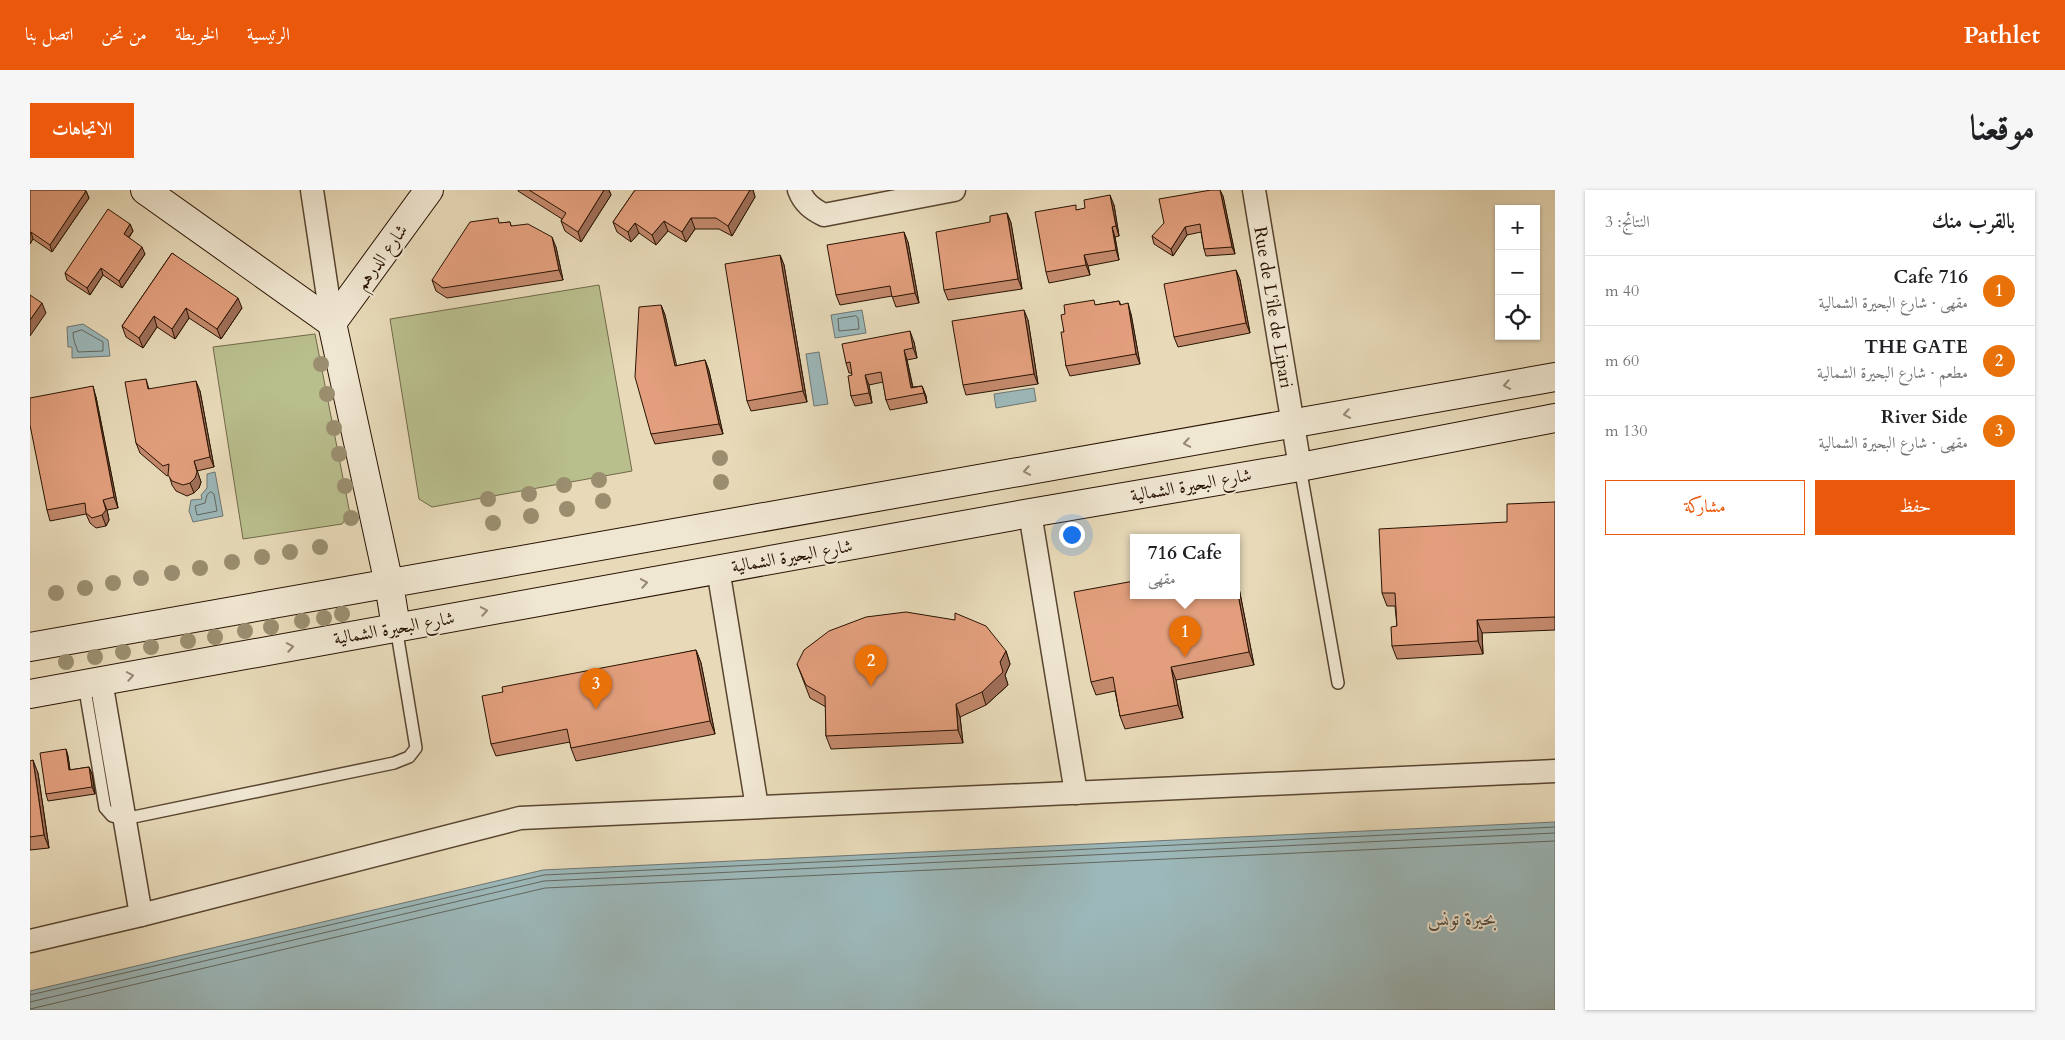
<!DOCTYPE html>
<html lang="ar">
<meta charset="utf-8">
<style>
body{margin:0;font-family:Cardo,Amiri,serif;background:#f6f6f6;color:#202124;direction:rtl}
.controls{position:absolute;right:15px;top:15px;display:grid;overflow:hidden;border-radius:0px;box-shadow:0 1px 4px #0004}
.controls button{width:45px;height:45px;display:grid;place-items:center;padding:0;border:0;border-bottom:1px solid #e0e0e0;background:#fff;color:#202124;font:25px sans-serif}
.you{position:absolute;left:1041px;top:344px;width:18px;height:18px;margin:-12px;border:4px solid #fff;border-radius:50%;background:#1a73e8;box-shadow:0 0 0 8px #1a73e833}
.badge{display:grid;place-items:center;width:32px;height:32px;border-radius:50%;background:#ea580c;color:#fff;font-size:16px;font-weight:700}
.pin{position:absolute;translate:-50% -41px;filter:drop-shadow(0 1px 2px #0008)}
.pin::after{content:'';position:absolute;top:26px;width:18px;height:15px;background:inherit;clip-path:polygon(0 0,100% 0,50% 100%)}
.popup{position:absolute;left:1100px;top:344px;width:110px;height:65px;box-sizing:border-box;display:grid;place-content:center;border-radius:0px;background:#fff;filter:drop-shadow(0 1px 4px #0005);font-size:16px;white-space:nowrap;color:#757577}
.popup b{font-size:19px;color:#202124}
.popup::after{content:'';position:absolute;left:50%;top:100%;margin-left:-10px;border:10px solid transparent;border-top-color:#fff}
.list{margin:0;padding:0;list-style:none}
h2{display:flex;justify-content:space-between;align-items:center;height:65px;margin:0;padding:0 20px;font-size:21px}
h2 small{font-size:16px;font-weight:400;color:#757577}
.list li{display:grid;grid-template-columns:32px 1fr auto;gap:15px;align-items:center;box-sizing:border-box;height:70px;padding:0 20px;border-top:1px solid #e0e0e0}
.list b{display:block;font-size:19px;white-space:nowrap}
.list p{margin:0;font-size:16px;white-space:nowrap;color:#757577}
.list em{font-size:16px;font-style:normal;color:#757577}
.actions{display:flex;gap:10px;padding:15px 20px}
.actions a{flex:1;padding:11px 0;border:1px solid #ea580c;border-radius:0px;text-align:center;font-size:18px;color:#ea580c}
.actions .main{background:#ea580c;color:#fff}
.icon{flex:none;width:28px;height:28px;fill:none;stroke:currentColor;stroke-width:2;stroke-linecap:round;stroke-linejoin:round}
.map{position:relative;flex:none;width:1525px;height:820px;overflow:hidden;direction:ltr;border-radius:0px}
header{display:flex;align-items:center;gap:30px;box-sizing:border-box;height:70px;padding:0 25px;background:#ea580c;color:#fff}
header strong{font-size:24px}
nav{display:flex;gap:28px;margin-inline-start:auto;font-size:18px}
.intro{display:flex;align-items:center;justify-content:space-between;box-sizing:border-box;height:120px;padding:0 30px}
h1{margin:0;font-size:35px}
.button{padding:12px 22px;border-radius:0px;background:#ea580c;color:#fff;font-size:18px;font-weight:700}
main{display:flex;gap:30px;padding:0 30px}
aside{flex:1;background:#fff;border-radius:0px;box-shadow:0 1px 4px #0004}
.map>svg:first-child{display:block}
</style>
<header>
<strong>Pathlet</strong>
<nav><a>الرئيسية</a><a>الخريطة</a><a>من نحن</a><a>اتصل بنا</a></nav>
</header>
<div class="intro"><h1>موقعنا</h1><a class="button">الاتجاهات</a></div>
<main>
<aside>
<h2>بالقرب منك<small>النتائج: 3</small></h2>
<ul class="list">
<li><span class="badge" style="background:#e8710a">1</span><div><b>716 Cafe</b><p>مقهى · شارع البحيرة الشمالية</p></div><em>40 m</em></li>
<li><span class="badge" style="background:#e8710a">2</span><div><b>THE GATE</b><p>مطعم · شارع البحيرة الشمالية</p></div><em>60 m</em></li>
<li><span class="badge" style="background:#e8710a">3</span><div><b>River Side</b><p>مقهى · شارع البحيرة الشمالية</p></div><em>130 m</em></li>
</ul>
<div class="actions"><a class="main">حفظ</a><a>مشاركة</a></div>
</aside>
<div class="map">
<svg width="1525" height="820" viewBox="0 0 1525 820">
<rect width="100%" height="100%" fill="#e8dab9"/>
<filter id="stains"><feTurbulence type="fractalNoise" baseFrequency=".004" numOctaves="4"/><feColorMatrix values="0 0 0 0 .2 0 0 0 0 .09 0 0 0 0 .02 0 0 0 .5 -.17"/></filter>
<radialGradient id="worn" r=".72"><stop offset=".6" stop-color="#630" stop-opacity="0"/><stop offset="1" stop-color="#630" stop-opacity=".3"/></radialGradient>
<path fill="#b9be8d" stroke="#716848" d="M569,95l33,186 -200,36 -13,-8 -29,-180z
M285,144l35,180 -8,10 -99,15 -30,-192z"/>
<path fill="#9cb8ba" stroke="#6e7671" d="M832,120l4,23 -31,5 -4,-23z
M53,134l25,16 2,16 -38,2v-11h-4l-1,-20z
M789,162l9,52 -14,2 -8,-52z
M1004,198l2,13 -40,7 -2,-14z
M185,282l8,44 -30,6 -4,-11 2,-11 11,-1 -1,-4 6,-7v-14z
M1525,632v188h-1525v-19l513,-121z"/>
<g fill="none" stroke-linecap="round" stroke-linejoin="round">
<path stroke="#62665e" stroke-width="1" d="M826,126l2,2 1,11 -20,2 -1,-12z
M52,140l21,12v9l-25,1c-2,-7 -5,-11 -5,-19z
M181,302l3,2 3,17 -20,4 -2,-9 10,-3 2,-8z
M0,805l514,-120 1011,-48
M0,812l514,-121 1011,-48
M0,819l515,-121 1010,-47"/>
<g stroke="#594530" stroke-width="14">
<path id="lane" d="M1270,277l38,216
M54,494l21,124 7,8 12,3 270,-56 15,-6 7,-9 -20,-121"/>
</g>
<g stroke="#594530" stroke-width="25">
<g id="street">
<path d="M282,0l20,133"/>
<path d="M769,0c5,13 13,19 25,25l130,-25"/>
<path id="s1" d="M1224,0l46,277"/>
<path d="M1000,323l46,280"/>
<path d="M688,379l39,238"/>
<path d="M71,491l40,234"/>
<path d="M0,751l111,-26 379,-97 1035,-47"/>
</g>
</g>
<g stroke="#291303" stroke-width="30">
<path id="secondary" d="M115,0l187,133 57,261 7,43
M302,133l97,-133
M0,457l1525,-270
M0,504l1000,-181 270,-46 255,-49"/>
</g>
<use href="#lane" stroke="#f0e7d2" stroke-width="11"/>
<use href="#street" stroke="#f0e7d2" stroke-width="22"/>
<use href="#secondary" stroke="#f0e7d2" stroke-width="28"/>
</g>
<g fill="#9a8e6f">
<circle cx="291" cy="174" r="8"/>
<circle cx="297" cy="204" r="8"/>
<circle cx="304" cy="238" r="8"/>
<circle cx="309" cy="264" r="8"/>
<circle cx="690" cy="268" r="8"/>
<circle cx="569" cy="290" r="8"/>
<circle cx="691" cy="292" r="8"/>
<circle cx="534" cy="295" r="8"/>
<circle cx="315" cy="296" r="8"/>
<circle cx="499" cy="304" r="8"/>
<circle cx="458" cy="309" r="8"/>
<circle cx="573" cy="311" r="8"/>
<circle cx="537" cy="319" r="8"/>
<circle cx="501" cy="326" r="8"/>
<circle cx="321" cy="328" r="8"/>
<circle cx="463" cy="333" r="8"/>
<circle cx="290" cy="357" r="8"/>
<circle cx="260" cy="362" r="8"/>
<circle cx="232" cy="367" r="8"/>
<circle cx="202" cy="372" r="8"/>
<circle cx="170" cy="378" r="8"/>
<circle cx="142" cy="383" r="8"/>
<circle cx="111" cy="388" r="8"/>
<circle cx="83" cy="393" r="8"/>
<circle cx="55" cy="398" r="8"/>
<circle cx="26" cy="403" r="8"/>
<circle cx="312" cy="424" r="8"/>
<circle cx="294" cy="428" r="8"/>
<circle cx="272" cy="431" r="8"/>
<circle cx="241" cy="437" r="8"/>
<circle cx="215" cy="441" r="8"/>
<circle cx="185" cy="447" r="8"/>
<circle cx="158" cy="451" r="8"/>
<circle cx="121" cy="457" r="8"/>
<circle cx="93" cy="462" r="8"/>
<circle cx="65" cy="467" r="8"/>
<circle cx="36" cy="472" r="8"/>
</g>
<path fill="#c3896c" stroke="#291303" d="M0,0l56,1 3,7 -37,54 -19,-13 -3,5z
M488,0h91l2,5 -30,47 -16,-11 -4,-10 1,-2 -44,-28z
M605,0h118l2,7 -23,39 -13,-7h-24l-9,13 -18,-11 -12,14 -17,-12 -8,9 -14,-10 -4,-10z
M1193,6l12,58 -29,2 -2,-7 -3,-17 -14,3 -14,21 -19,-12 -2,-8z
M1084,15l5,31 -4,1 4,23 -31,6 2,9 -41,8 -3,-11 31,-62z
M977,23l4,10 11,66 -74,11 -4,-10 46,-68z
M480,32l1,4 45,21 7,33 -116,18 -11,-7 -4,-11 68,-57z
M100,34l3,7 -4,7 16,16 -23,34 -19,-13 -13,20 -23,-15 -2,-7z
M878,52l11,61 -23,4 -4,-11 -52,9 -4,-10z
M142,63l70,55 -21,31 -32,-21 -14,21 -18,-12 -14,21 -17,-11 -4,-11z
M750,65l4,10 23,137 -56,9 -4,-10z
M1206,80l4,10 10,53 -72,14 -4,-10z
M1089,111l2,4 10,9 9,50 -70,12 -4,-10 -2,-34 1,-18 31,-9z
M631,115l4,10 11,51 29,-6 4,11 14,63 -68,10 -4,-10z
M998,130l10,64 -72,11 -3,-10z
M884,152l3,16 -10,2 6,27 9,-1 4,10 1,7 -37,7 -4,-10 -3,-18 -14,3 3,18 -17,3 -4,-10 1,-23h-3l-3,-10z
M116,189l3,10 51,2 14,76 -17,4 4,11 -2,6 -5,5 -7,3 -11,-5 -4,-6 -3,-10 -2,1 -27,-23 -4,-10z
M66,207l22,111 -11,2 2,10 -3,6 -10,2 -6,-5 -4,-9 -36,7 -3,-11z
M1525,312v128l-73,3 1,21 -86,5 -5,-13 5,-20 -2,-20h-8l-5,-13 125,-71z
M1206,387l2,6 16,82 -78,15 7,38 -58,11 -5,-13 -5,-25 -19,4 -5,-13 145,-86z
M666,460l5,13 14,71 -139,27 -5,-13 -1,-6 -74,14 -5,-12 12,-52z
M976,461l4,13 -5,11 3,10 -22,20 -26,12 3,26 -132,6 -5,-13v-29l-16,-9 -13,-34z
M36,559l2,7 2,14 19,-3 3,7 3,20 -47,7 -2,-7z
M0,571l8,12 11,75 -19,2z"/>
<path fill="#9f6f58" stroke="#291303" d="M574,0h5l2,5 -30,47 -3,-10z
M720,0h3l2,7 -23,39 -4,-10z
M1190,0l3,6 12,58 -3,-7z
M56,1l3,7 -37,54 -2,-7z
M1080,5l4,10 5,31 -3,-10z
M977,23l4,10 11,66 -4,-10z
M661,28l4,11 -9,13 -4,-10z
M634,31l4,10 -12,14 -4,-10z
M605,33l4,10 -8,9 -3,-10z
M100,34l3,7 -7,10 -2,-7z
M1082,37l3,10 4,23 -3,-10z
M1155,37l2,8 -14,21 -2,-7z
M1,42l2,7 -3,5v-11z
M874,42l4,10 11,61 -4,-10z
M522,47l4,10 7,33 -4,-10z
M112,57l3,7 -23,34 -3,-7z
M750,65l4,10 23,137 -4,-11z
M1054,65l4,11 2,9 -4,-10z
M71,78l2,7 -13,20 -3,-7z
M1206,80l4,10 10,53 -4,-10z
M208,108l4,10 -21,31 -4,-10z
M12,113l4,10 -16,23v-16z
M1098,113l3,11 9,50 -4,-10z
M631,115l4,10 14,61 -4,-10z
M156,118l3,10 -14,21 -3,-10z
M994,120l4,10 10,64 -4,-10z
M124,126l3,11 -14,21 -4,-10z
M880,141l4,11 3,16 -4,-10z
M874,160l3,10 7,35 -3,-7z
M675,170l4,11 14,63 -4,-10z
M835,185l4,10 3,18 -3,-10z
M166,191l4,10 14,76 -4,-10z
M63,196l3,11 22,111 -4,-11z
M892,196l4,10 1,7 -3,-10z
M164,271l7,21 -2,6 -5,5 -4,-10z
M73,310l4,10 2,10 -3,6 -4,-11z
M1206,387l2,6 16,82 -5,-13 -13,-68z
M1447,430l5,13 1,21 -5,-13z
M666,460l5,13 14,71 -5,-13z
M976,461l4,13 -5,11 3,10 -22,20 -4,-13 18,-30z
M1141,477l5,13 7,38 -5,-13z
M926,514l4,13 3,26 -5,-13z
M36,559l2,7 3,21 -2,-7z
M3,570l5,13 11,75 -5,-13z
M59,577l3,7 3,20 -3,-7z"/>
<path fill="#e39f7d" stroke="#291303" d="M0,0h54l2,1 -36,54 -19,-13 -1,1z
M499,0h75l-26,42 -17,-11 5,-8z
M605,0h115l-22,36 -12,-8h-25l-9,14 -18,-11 -12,14 -17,-12 -7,9 -15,-10z
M1181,0h9l12,57 -28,2 -4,-25 -15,3 -14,22 -19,-13 12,-13 -5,-24z
M1080,5l6,31 -4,1 4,23 -32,5 2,10 -40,7 -11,-60 41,-7v5l9,-2 -1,-8z
M78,19l22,15 -6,10 18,13 -23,34 -18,-13 -14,20 -22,-15z
M977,23l11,66 -74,11 -8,-58 54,-10v-6z
M468,28l1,5 11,-1 1,4 17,-2 24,13 7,33 -116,18 -11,-8 38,-58z
M874,42l11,61 -23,4 -2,-11 -54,9 -9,-50z
M142,63l66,45 -21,31 -31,-21 -14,21 -18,-13 -15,22 -17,-12z
M750,65l23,136 -56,10 -22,-137z
M1206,80l10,53 -72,14 -10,-53z
M0,105l12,8 -12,17z
M1064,110l1,5 24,-4 1,4 8,-2 8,51 -70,12 -5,-34h3l-3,-17 4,-1 -1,-9z
M631,115l14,61 30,-6 14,64 -68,10 -16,-57 4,-70z
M994,120l10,64 -71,11 -11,-64z
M880,141l3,17 -9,2 7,38 11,-2 2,7 -38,7 -5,-28 -16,3 4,18 -18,3 -3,-20 4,-1 -2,-13 -4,1 -4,-19z
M116,189l2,10 48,-8 14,76 -16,4 3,11 -2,6 -5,5 -7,2 -11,-4 -4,-6 1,-11 -6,2 -27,-23 -11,-61z
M63,196l21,111 -11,3 3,10 -4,5 -10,3 -6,-5 -1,-10 -38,7 -17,-85v-27z
M1525,312v115l-78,3 1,21 -86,5 -1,-19 6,-1 -2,-33h-13l-3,-64 128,-7v-18z
M1104,391v15h102v-12l13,68 -78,15 7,38 -58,11 -7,-39 -22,5 -17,-90z
M876,422l49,8v-7l31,13 20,25 -6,11 3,10 -21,20 -26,12 2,26 -132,6 -1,-40 -19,-11 -9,-21 7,-14 25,-19 37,-14z
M666,460l14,71 -139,27 -4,-19 -76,15 -9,-48 21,-4 -1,-5z
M36,559l3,21 20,-3 3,20 -46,7 -6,-41z
M3,570l11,75 -14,2v-76z"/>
<defs><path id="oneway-chevron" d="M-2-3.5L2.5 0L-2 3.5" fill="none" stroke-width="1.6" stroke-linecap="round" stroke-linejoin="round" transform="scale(1.25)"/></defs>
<g stroke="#968875">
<use href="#oneway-chevron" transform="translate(1477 195) rotate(170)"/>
<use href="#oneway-chevron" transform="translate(1317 224) rotate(170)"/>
<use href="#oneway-chevron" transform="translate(1157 253) rotate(170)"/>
<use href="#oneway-chevron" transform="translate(997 281) rotate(170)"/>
<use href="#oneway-chevron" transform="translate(614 393) rotate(-10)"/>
<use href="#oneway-chevron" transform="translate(454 421) rotate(-10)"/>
<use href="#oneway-chevron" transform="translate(260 457) rotate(-10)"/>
<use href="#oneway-chevron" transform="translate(100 486) rotate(-10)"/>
</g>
<g text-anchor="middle" stroke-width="4" stroke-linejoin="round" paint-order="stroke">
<g font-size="18" fill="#291303" stroke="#f0e7d2">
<text transform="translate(351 67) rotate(-54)" y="6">شارع الدرهم</text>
<text dy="6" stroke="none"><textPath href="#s1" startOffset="119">Rue de L'île de Lipari</textPath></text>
<text transform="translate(1161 295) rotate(-10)" y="6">شارع البحيرة الشمالية</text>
<text transform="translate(762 366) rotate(-10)" y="6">شارع البحيرة الشمالية</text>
<text transform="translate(364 438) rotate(-10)" y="6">شارع البحيرة الشمالية</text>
</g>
<g font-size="19" font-style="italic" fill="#514d43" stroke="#f0e7d2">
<text x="1432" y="735">بحيرة تونس</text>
</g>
</g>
<rect width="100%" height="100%" filter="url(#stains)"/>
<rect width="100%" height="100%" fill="url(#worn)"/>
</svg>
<div class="controls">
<button>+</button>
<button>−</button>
<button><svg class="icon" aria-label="locate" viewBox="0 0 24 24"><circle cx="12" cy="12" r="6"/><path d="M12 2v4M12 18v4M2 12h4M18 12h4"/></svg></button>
</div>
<div class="you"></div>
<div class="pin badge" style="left:1155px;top:467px;background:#e8710a">1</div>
<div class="popup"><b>716 Cafe</b>مقهى</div>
<div class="pin badge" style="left:841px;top:496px;background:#e8710a">2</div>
<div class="pin badge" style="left:566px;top:519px;background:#e8710a">3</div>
</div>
</main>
